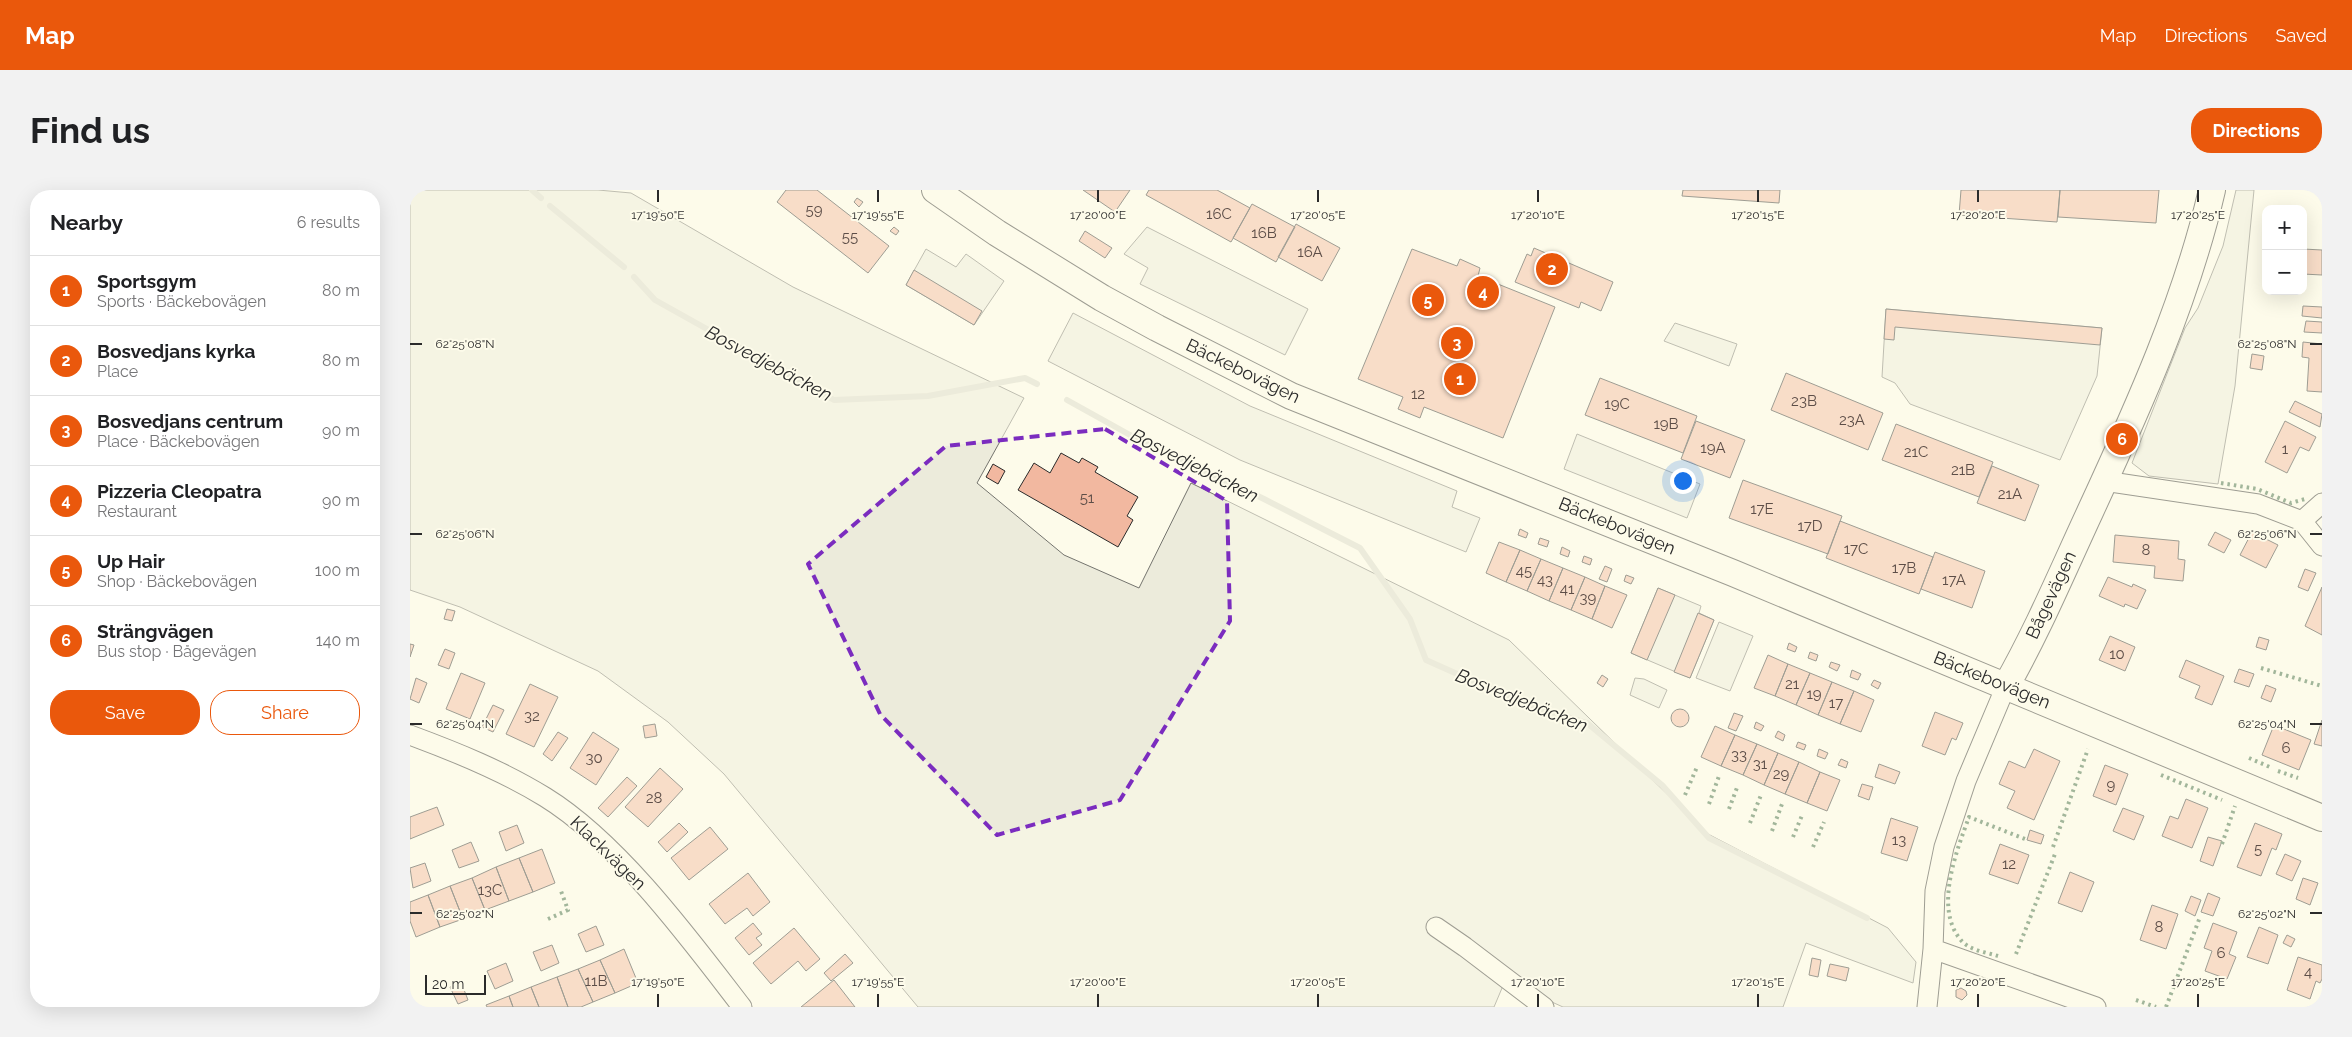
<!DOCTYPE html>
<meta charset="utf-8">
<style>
body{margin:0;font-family:Raleway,sans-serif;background:#f2f2f2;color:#202124}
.controls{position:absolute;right:15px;top:15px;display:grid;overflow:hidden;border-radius:10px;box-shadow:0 5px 20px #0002}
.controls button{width:45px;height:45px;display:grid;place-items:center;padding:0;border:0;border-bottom:1px solid #e0e0e0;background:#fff;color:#202124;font:25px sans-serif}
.scale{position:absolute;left:15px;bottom:12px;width:61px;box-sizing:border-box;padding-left:5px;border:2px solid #2b2b2b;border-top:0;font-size:14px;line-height:18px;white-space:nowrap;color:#2b2b2b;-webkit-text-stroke:4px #fdfbea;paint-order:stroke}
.you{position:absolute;left:1272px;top:290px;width:18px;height:18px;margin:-12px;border:4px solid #fff;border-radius:50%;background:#1a73e8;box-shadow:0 0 0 8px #1a73e833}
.badge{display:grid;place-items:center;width:32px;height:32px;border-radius:50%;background:#ea580c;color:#fff;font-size:16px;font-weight:700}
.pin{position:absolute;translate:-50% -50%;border:2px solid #fff;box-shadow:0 1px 5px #0006}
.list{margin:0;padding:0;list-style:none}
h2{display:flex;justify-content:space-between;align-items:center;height:65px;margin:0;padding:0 20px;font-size:21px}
h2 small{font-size:16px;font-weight:400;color:#757577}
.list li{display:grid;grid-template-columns:32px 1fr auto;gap:15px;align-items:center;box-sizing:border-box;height:70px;padding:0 20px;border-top:1px solid #e0e0e0}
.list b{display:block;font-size:19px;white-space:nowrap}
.list p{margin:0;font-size:16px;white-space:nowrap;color:#757577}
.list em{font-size:16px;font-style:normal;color:#757577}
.actions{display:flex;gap:10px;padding:15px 20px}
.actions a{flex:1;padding:11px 0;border:1px solid #ea580c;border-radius:20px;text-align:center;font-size:18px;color:#ea580c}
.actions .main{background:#ea580c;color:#fff}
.map{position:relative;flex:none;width:1912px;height:817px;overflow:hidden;border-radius:20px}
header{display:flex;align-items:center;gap:30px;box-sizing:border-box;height:70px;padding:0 25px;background:#ea580c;color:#fff}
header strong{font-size:24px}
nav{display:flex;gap:28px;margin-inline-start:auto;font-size:18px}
.intro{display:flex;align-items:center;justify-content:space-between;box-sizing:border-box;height:120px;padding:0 30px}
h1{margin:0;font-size:35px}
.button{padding:12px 22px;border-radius:20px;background:#ea580c;color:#fff;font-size:18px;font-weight:700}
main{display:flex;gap:30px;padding:0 30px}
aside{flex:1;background:#fff;border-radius:20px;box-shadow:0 5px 20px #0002}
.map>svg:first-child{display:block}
</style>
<header>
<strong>Map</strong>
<nav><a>Map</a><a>Directions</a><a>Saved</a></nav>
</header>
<div class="intro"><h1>Find us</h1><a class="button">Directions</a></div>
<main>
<aside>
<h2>Nearby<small>6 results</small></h2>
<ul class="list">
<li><span class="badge">1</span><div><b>Sportsgym</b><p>Sports · Bäckebovägen</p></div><em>80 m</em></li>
<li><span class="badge">2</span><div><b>Bosvedjans kyrka</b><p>Place</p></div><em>80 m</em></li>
<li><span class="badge">3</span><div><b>Bosvedjans centrum</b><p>Place · Bäckebovägen</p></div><em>90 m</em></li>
<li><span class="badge">4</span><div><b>Pizzeria Cleopatra</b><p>Restaurant</p></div><em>90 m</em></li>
<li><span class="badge">5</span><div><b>Up Hair</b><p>Shop · Bäckebovägen</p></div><em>100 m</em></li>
<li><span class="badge">6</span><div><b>Strängvägen</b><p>Bus stop · Bågevägen</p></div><em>140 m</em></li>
</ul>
<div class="actions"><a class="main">Save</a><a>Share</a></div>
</aside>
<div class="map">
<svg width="1912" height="817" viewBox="0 0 1912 817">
<rect width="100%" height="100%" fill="#fdfbea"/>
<path fill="#ecebdb" stroke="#74746e" d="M0,0h188l33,3 162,94 231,111 -47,85 87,72 75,33 52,-105 318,157 199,194 180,94 28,34 -3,21 -107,-40 -23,64h-220l-58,-26 -11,26h-576l-194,-233 -56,-52 -70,-51 -138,-64 -50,-17z
M1826,0h18l-19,196 -17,98 -69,-8 -17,-13 53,-135 13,-20 25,-62z
M1265,133l62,21 -8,22 -65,-25z
M1225,488l9,1 23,11 -8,18 -29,-13z"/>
<path fill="#eceadb" stroke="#74746e" d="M737,37l161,82 -23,46 -145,-71 8,-16 -24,-14z
M516,59l30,18 10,-13 38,27 -30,44 -68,-40z
M1476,119l216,19 -5,48 -37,84 -150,-56 -15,-21 -13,-6z
M663,123l177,93 207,85 -5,16 28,11 -14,34 -226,-92 -192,-99z
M1167,244l123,50 -13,34 -123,-49z
M1248,398l43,18 -2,7 15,7 -24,58 -59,-25z
M1309,432l34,14 -23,55 -34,-13z"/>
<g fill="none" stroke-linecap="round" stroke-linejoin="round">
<path stroke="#d8d7c9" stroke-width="6" d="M122,0l9,8
M140,16l74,61
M224,87l21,23 179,100 94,-4 97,-18 12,6
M657,210l63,35 134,64 96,49 50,71 16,41 94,42 67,21 75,62 47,53 158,80"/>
</g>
<path fill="#f2b8a0" stroke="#2b2b2b" d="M376,0h31l72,56 -21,27 -91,-71z
M673,0h47l-15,22z
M739,0h68l33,18 -19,34 -85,-47z
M1370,0l-1,13 -97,-7 1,-6z
M1551,0h99l-3,32 -98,-7z
M1650,0h99l-3,33 -98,-6z
M447,8l6,4 -4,5 -5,-5z
M842,14l43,23 -19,35 -43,-24z
M465,22l6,5 -4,4 -5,-4z
M886,34l44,24 -18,33 -44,-24z
M484,37l5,4 -3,4 -6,-4z
M675,41l27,17 -7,10 -26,-17z
M1124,58l79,34 -12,29 -20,-9 -2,6 -64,-26 12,-28 4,2z
M1002,59l45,17 3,-7 20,9 -2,8 77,31 -52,131 -79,-31 -4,11 -22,-9 5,-12 -45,-18z
M1893,59l19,1v25l-19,-1z
M504,80l68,41 -8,14 -68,-40z
M1893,116l19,1v11l-20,-2z
M1476,119l216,19 -2,17 -205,-18 -1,13 -10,-1z
M1896,131l16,1v11l-18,-1z
M1893,152l19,2v48l-15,-1 2,-33 -7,-1z
M1842,164l12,2 -2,14 -12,-2z
M1376,183l97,40 -15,37 -97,-40z
M1190,188l97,38 -14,37 -98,-38z
M1885,211l27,13 -2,13 -31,-15z
M1286,231l49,19 -15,38 -49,-19z
M1875,231l31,16 -7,14 -9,-4 -13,26 -22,-11z
M1486,234l97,38 -14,35 -97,-37z
M651,263l18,10 3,-5 16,9 -3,5 43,25 -11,19 6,4 -15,27 -100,-57 16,-27 16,10z
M583,274l12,7 -7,13 -12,-7z
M1582,276l47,19 -14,36 -48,-18z
M1333,290l99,36 -14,38 -99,-36z
M1430,331l93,36 -14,37 -93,-36z
M1110,339l8,4 -2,5 -8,-3z
M1805,342l16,8 -7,13 -16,-8z
M1842,342l26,13 -12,23 -26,-13z
M1705,345l64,6 -1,18 7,1 -2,21 -29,-3 1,-12 -42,-4z
M1130,348l9,3 -2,6 -9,-3z
M1089,352l21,8 -14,32 -20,-9z
M1152,357l8,4 -2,6 -8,-3z
M1110,360l21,9 -14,32 -21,-9z
M1525,362l50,19 -13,37 -51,-19z
M1174,366l8,3 -2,6 -8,-3z
M1131,369l22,9 -14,33 -22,-10z
M1195,376l7,3 -5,13 -8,-3z
M1153,378l22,9 -14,33 -22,-9z
M1895,379l11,4 -8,18 -10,-4z
M1216,385l8,3 -3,6 -7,-3z
M1175,387l20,9 -13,33 -21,-9z
M1698,387l24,10 1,-3 13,6 -9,19 -12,-5 -1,3 -25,-11z
M1195,396l22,9 -15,33 -20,-9z
M1912,397v48l-17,-9z
M1248,398l17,7 -28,65 -16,-7z
M37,419l8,2 -3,10 -8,-2z
M1288,423l16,7 -24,58 -16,-6z
M1700,446l25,11 -10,24 -26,-11z
M1849,447l10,3 -3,10 -10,-3z
M1379,453l8,4 -2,5 -8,-3z
M0,454l4,1 -4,12z
M35,459l10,4 -6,16 -11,-4z
M1400,462l8,3 -2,6 -8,-3z
M1358,465l20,9 -13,32 -21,-8z
M1776,470l38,16 -12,29 -17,-7 5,-12 -21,-9z
M1421,472l9,3 -3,6 -8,-4z
M1378,474l22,9 -14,32 -21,-9z
M1829,479l15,5 -5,13 -15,-5z
M1442,480l9,4 -3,6 -8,-3z
M51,483l24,10 -15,36 -24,-10z
M1400,483l22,9 -14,33 -22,-10z
M1192,485l6,4 -5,8 -6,-4z
M6,488l11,5 -8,20 -9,-4z
M1464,490l7,3 -3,6 -7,-4z
M1422,492l22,9 -14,33 -22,-9z
M120,494l28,13 -24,50 -28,-13z
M1856,495l10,4 -5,13 -10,-4z
M1444,501l20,9 -13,32 -21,-8z
M83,515l11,5 -11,22 -11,-5z
M1261 528a9 9 0 1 1 18 0a9 9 0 1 1-18 0Z
M1525,522l28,11 -7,17 -4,-2 -7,17 -23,-9z
M1324,523l9,3 -7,15 -8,-3z
M1912,530v26l-8,-2z
M1346,532l8,4 -3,5 -7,-3z
M245,534l2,12 -12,2 -2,-12z
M1864,535l37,15 -12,30 -37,-15z
M1305,536l20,9 -14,31 -20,-9z
M1368,541l7,4 -2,6 -8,-4z
M148,542l10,6 -16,23 -9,-7z
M183,542l26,17 -23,36 -26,-17z
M1325,545l22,9 -14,31 -22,-9z
M1388,552l8,3 -2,5 -8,-3z
M1347,554l21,9 -14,32 -21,-10z
M1409,559l9,4 -3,6 -8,-3z
M1624,559l26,12 -26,59 -27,-12 8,-17 -16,-7 10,-23 16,7z
M1368,563l21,9 -14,32 -21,-9z
M1431,569l7,3 -2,6 -8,-3z
M1389,572l21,10 -13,31 -22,-9z
M1469,574l21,8 -5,12 -20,-7z
M1695,575l23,9 -12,31 -23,-9z
M250,578l23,21 -35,38 -23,-20z
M1410,582l20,8 -13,31 -20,-8z
M217,587l10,9 -29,31 -10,-9z
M1452,594l11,3 -4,13 -11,-4z
M1776,609l22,9 -16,40 -30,-12 8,-20 8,3z
M27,617l7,18 -34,14v-22z
M1713,618l21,8 -10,24 -21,-9z
M1481,628l27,9 -11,34 -26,-8z
M269,633l9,9 -21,20 -9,-10z
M1845,633l27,11 -6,16 -4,-2 -11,28 -24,-9z
M107,635l7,18 -18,8 -7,-19z
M300,637l18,22 -39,31 -18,-22z
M1620,640l14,5 -3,9 -14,-4z
M1798,647l14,4 -9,25 -13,-5z
M61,652l8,19 -20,7 -7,-18z
M1590,654l29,11 -11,29 -29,-10z
M132,659l13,34 -22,9 -14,-34z
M1875,664l16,7 -9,20 -16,-7z
M109,668l14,34 -24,9 -13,-34z
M15,673l6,18 -18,7 -3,-20z
M86,677l13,34 -24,9 -13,-32z
M1660,682l24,10 -12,30 -24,-9z
M338,683l22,29 -17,14 -6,-8 -22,16 -16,-20z
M62,688l13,32 -22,9 -13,-33z
M1893,688l15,5 -8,22 -14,-6z
M40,696l13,33 -23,8 -12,-32z
M1798,703l12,5 -7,18 -12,-4z
M18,705l12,32 -24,10 -6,-16v-19z
M1781,706l10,4 -6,16 -10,-5z
M1742,715l26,9 -12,35 -26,-9z
M343,733l9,11 -6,4 6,7 -13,10 -14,-17z
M1803,733l24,9 -8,22 7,3 -9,22 -22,-8 7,-20 -8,-3z
M186,736l8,19 -18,7 -8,-18z
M1849,737l19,8 -10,29 -21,-7z
M384,738l26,31 -14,12 -8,-10 -27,23 -18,-21z
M1877,745l8,4 -4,8 -8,-4z
M142,755l7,18 -18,8 -8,-19z
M214,759l14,34 -23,10 -15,-33z
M435,764l8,9 -22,18 -7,-8z
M1888,767l24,8v14l-2,4 -4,-2 -6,18 -23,-9z
M1402,768l9,2 -3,17 -9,-2z
M190,770l15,33 -22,9 -15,-33z
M96,773l7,18 -18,8 -8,-18z
M1420,774l19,4 -3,13 -19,-5z
M168,779l15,33 -12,5h-13l-11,-30z
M147,787l11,30h-29l-8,-20z
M424,790l21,27h-54z
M51,792l7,18 -10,4 -8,-17z
M121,797l8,20h-26l-4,-11z
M1551,798l5,3 1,4 -5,5 -6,-3v-7z
M99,806l4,11h-26l-1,-2z"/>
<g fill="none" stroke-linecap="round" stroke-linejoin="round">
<g stroke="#2b2b2b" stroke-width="21">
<path id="street" d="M1694,291l154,23 44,17 20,25
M1892,331l20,-18
M0,545c46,17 93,36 135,62 73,45 144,141 197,210
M1026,737l29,20 79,60
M1523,759l163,58
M1517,817l6,-58 2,-58 9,-44 22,-66 40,-95"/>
</g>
<g stroke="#2b2b2b" stroke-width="28">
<path id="secondary" d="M525,0l62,43 105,65 55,30 134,68 442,177 589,245
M1596,496c32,-56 57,-116 84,-174 48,-104 96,-210 122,-322"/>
</g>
<use href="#street" stroke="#fdfbea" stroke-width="19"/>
<use href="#secondary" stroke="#fdfbea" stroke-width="26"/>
<path stroke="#34623c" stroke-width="4" stroke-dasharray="2.5 4" stroke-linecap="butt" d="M1811,293l36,6 34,14 14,-4
M1851,478l61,18
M1839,568l23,10
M1868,581l20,7
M1751,585l61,25
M1275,605l12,-28
M1299,614l10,-28
M1319,619l9,-24
M1340,633l11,-28
M1362,641l10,-27
M1383,647l10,-24
M1812,654l13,-38
M1403,657l11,-25
M1643,657l35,-98
M138,729l20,-9 -7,-19
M1606,764l39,-100
M1588,766c-13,-4 -30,-6 -38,-17 -26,-32 -3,-89 9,-122l56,22
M1726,810l20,7
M1756,817l34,-90"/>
</g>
<path d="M0 0H1912V817H0ZM695,239l122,72 3,120 -110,179 -123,35 -117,-121 -72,-150 138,-118z" fill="#fdfbea" fill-opacity=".55" fill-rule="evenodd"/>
<path fill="none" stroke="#7b2cbf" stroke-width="4" stroke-dasharray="10 6" stroke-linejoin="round" d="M695,239l122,72 3,120 -110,179 -123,35 -117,-121 -72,-150 138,-118z"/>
<path fill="none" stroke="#2b2b2b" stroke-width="2" d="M248,0v12M468,0v12M688,0v12M908,0v12M1128,0v12M1348,0v12M1568,0v12M1788,0v12M0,154h12M1900,154h12M0,344h12M1900,344h12M0,534h12M1900,534h12M0,723h12M1900,723h12M248,804v13M468,804v13M688,804v13M908,804v13M1128,804v13M1348,804v13M1568,804v13M1788,804v13"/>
<g text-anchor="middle" stroke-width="4" stroke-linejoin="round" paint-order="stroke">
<g font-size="15" fill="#5d4e48">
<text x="404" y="25">59</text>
<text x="809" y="29">16C</text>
<text x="854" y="48">16B</text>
<text x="440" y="52">55</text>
<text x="900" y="67">16A</text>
<text x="1008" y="209">12</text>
<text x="1394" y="216">23B</text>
<text x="1207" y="219">19C</text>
<text x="1442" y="235">23A</text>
<text x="1256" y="239">19B</text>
<text x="1303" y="263">19A</text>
<text x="1875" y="264">1</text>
<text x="1506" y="267">21C</text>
<text x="1553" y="285">21B</text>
<text x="1600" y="309">21A</text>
<text x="677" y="313">51</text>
<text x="1352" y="324">17E</text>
<text x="1400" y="341">17D</text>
<text x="1446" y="364">17C</text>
<text x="1736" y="365">8</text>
<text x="1494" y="383">17B</text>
<text x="1114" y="386">45</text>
<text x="1135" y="395">43</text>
<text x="1544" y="395">17A</text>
<text x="1157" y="404">41</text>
<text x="1178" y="413">39</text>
<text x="1707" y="469">10</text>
<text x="1382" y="499">21</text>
<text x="1404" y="509">19</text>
<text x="1426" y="518">17</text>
<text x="122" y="531">32</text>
<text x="1876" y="563">6</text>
<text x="1329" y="570">33</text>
<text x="184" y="573">30</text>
<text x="1350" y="579">31</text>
<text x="1371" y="589">29</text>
<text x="1701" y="600">9</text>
<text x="244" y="613">28</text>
<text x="1489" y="655">13</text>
<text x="1848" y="664">5</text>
<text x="1599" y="679">12</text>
<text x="80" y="705">13C</text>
<text x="1749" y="742">8</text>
<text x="1811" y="768">6</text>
<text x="1898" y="787">4</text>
<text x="186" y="796">11B</text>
</g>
<g font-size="18" fill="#2b2b2b" stroke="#fdfbea">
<text transform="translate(833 181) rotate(26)" y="6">Bäckebovägen</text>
<text transform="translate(1207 336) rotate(22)" y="6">Bäckebovägen</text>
<text transform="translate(1641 405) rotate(-65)" y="6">Bågevägen</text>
<text transform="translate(1582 490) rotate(22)" y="6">Bäckebovägen</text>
<text transform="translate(198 663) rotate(44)" y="6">Klackvägen</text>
</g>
<g font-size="19" font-style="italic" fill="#2b2b2b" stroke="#fdfbea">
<text transform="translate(359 173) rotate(28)" y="7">Bosvedjebäcken</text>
<text transform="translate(785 275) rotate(27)" y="7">Bosvedjebäcken</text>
<text transform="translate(1112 510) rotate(22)" y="7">Bosvedjebäcken</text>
</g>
</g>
<g font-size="12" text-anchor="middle" fill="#2b2b2b" stroke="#fdfbea" stroke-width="4" stroke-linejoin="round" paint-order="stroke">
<text x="248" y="29">17°19'50"E</text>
<text x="468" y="29">17°19'55"E</text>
<text x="688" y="29">17°20'00"E</text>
<text x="908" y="29">17°20'05"E</text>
<text x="1128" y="29">17°20'10"E</text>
<text x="1348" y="29">17°20'15"E</text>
<text x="1568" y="29">17°20'20"E</text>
<text x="1788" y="29">17°20'25"E</text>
<text x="55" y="158">62°25'08"N</text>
<text x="1857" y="158">62°25'08"N</text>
<text x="55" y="348">62°25'06"N</text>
<text x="1857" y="348">62°25'06"N</text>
<text x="55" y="538">62°25'04"N</text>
<text x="1857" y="538">62°25'04"N</text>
<text x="55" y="728">62°25'02"N</text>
<text x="1857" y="728">62°25'02"N</text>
<text x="248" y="796">17°19'50"E</text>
<text x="468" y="796">17°19'55"E</text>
<text x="688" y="796">17°20'00"E</text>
<text x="908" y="796">17°20'05"E</text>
<text x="1128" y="796">17°20'10"E</text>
<text x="1348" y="796">17°20'15"E</text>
<text x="1568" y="796">17°20'20"E</text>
<text x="1788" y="796">17°20'25"E</text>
</g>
</svg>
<div class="controls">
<button>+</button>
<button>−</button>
</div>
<div class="scale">20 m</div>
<div class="you"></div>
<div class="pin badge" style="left:1050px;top:189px">1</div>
<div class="pin badge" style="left:1142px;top:79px">2</div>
<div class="pin badge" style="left:1047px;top:153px">3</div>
<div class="pin badge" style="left:1073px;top:102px">4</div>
<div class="pin badge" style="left:1018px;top:110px">5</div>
<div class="pin badge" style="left:1712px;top:249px">6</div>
</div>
</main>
